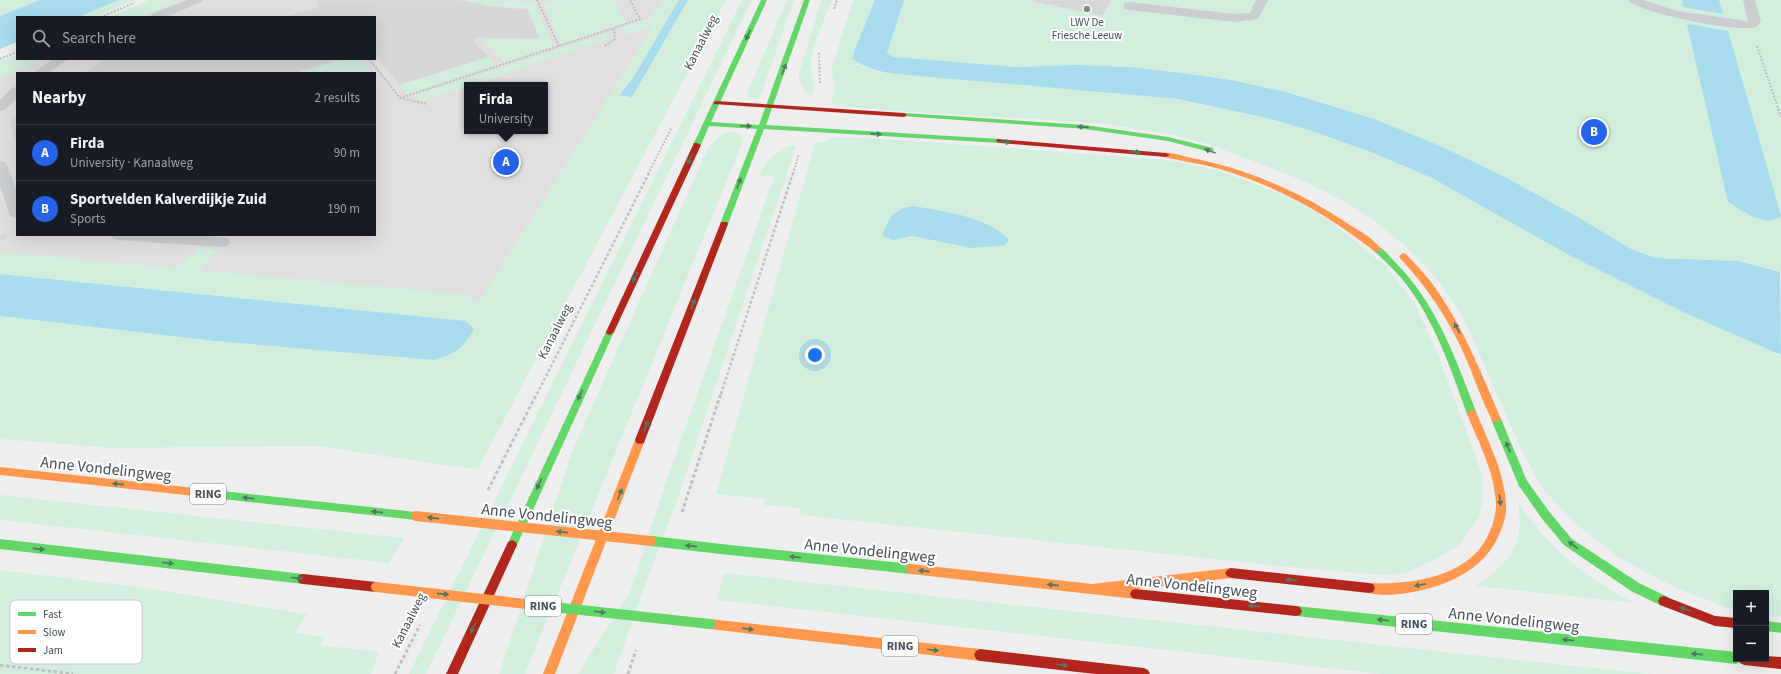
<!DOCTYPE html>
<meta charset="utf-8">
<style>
body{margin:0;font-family:"Source Sans 3",sans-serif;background:#242831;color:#f1f3f6}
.controls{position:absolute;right:12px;bottom:12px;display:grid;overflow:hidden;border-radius:0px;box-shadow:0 4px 16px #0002}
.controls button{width:36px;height:36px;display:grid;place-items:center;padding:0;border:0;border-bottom:1px solid #363941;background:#171b24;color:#f1f3f6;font:20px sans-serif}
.you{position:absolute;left:815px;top:355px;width:14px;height:14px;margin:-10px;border:3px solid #fff;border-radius:50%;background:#1a73e8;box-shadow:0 0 0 6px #1a73e833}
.badge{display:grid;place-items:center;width:26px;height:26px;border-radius:50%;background:#2563eb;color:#fff;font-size:13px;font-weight:700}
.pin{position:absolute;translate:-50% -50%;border:2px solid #fff;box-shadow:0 1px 4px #0006}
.popup{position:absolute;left:464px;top:82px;width:84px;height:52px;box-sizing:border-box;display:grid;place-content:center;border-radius:0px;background:#171b24;filter:drop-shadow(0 1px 3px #0005);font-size:13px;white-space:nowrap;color:#9ea1a6}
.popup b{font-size:15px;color:#f1f3f6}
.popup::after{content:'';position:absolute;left:50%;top:100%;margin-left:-8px;border:8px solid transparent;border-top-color:#171b24}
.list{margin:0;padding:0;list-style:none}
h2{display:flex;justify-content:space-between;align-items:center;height:52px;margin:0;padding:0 16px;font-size:17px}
h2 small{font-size:13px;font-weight:400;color:#9ea1a6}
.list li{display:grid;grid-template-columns:26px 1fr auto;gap:12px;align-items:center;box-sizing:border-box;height:56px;padding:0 16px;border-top:1px solid #363941}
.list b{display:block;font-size:15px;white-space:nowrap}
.list p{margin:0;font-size:13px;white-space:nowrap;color:#9ea1a6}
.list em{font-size:13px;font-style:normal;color:#9ea1a6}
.icon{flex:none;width:22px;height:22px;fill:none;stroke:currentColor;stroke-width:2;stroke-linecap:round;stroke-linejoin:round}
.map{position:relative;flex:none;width:1781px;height:674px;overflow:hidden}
.search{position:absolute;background:#171b24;box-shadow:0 4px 16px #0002;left:16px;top:16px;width:360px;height:44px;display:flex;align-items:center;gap:10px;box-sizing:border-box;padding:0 14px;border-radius:0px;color:#9ea1a6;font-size:15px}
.panel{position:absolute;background:#171b24;box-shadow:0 4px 16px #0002;left:16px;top:72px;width:360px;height:164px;border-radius:0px}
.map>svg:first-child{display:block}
</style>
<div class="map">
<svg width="1781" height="674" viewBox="0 0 1781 674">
<rect width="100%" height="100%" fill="#efeeee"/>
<path fill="#e1dfe0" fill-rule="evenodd" d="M180,0h508l-50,87 -77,219 -561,-32v-196l43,-19h332v-42h-235zM17,73h358v162h-358zM467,85h78v46h-78z"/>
<path fill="#d2efde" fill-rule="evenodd" d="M0,0h40l-40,16z
M119,0h16l-41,17h-16z
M149,0h31l-40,17h-31z
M461,0h40l33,2 19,44 -48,16 -24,-24 58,1 -46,-32z
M580,0h34l12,22 -65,22 -19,-42z
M662,0h17l-46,78 -13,17 12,2 56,-97h38l-248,469 -34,-4 -127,-19 -205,2 -112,-9v-123l215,25 219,19 17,-5 14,-11 1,-23 -466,-47v-22l177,16 21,-20 19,2 -18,20 264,24 16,7 174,-274 -30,8 -1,-8 28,-9z
M742,0h10l-326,674h-17z
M787,0h7l-33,95 -5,4 -9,-3 1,-5z
M821,0h11c-7,20 -19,41 -21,62 -1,12 6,23 1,34h-2c-7,-7 -12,-13 -11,-23z
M853,0h22l-21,52 -2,7 12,8 14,5 300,27 89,19 42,12 62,22 61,26 135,76 118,59 96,42v262l-15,-1v-23h-30v18l-60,-23 -31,-16 -28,-16 -40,-31 -35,-37 -20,-37 -59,-134 -27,-39 -32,-33 -36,-29 -23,-14 -37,-19 -34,-14 -66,-25 -38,-10 -72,-11 -216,-13 -39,-4 -12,-3 4,-17 -4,-16z
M904,0h877v272l-43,-11 -82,-3 -25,-9 -53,-32 -75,-41 -177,-72 -40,-12 -55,-12 -49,-7 -107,-8 -58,2 -123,-10 -7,-4z
M609,33v6l-137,46h-5v2l-41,13h-7l-3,-5z
M17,55v4h26l-43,19v-16z
M489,57l7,8 -89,29 -8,-9z
M342,59h19l11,14h-77z
M729,131c7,1 13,3 14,10l-218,533h-26l74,-225 135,-301 10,-11z
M844,137l83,5 241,18 51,11 29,10 35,14 27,14 25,16 48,39 17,20 15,21 22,47 32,86 13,37 1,18 -1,12 -4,14 -20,27 -28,16 -25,11 -23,2 -94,-8 -488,-52v-7l-36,-3 1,-6 -49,-5 99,-351 14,-2v-3zM914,206l28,5 39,10 -10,27 -59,-12h-30l13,-25z
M792,145l4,1 -115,343 -38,102 -29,83h-36l53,-84 33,-102 110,-311 -15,-2c7,-15 18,-24 33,-30z
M0,495l404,43 -15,25 -389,-43z
M1518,502c31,47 68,76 117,101l-159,-17c34,-26 49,-38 42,-84z
M0,570l138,17 169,27 -11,19 29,4 -5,8 59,7 -8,22h-371z
M724,573l860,94 68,7h-271l-664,-74z"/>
<path fill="#a6dced" d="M40,0h79l-41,17h-61v25l-17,7v-33z
M679,0h9l-56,97 -12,-2 13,-17z
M875,0h29l-17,53 7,4 123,10 58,-2 55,2 52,6 49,7 55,12 88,27 64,26 65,31 75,41 53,32 25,9 82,3 42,11 1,83 -96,-42 -118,-59 -135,-76 -61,-26 -62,-22 -42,-12 -89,-19 -281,-25c-17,-2 -30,-5 -45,-15l2,-7z
M1682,0h37l4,14 -40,-7z
M1687,24l41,7 53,185c-17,12 -38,-5 -53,-14z
M914,206c28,5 76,11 95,34l-4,5 -34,3 -59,-12 -19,4 -11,-4c9,-20 8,-26 32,-30z
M0,274l466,47 8,8c-11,20 -19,25 -40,31l-219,-19 -215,-25z"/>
<path fill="#d6d6d8" stroke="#e0e0e1" d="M314,0h147l29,6 37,3 13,30 -63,-1 -3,3 15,16 -90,28 -24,-29v-39h-93l37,-10z
M1033,0h79l-10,16 -70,-15z
M106,59h236l-47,14h-212z
M17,117v32l-8,-29z
M0,234l10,1 -10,8z"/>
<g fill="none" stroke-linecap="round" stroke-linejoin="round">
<path stroke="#b7c3bf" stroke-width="2" stroke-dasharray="2 1.5" stroke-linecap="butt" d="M537,0l22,46 55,-18
M834,9l3,-9
M101,17l33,-14
M605,46l10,-7 -1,-11 26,-9 -10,-19
M1757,46l24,71
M819,53l1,31
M0,59l17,-7
M369,59l31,39 159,-52
M400,98l27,6
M648,174l24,-47
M793,174l6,-20"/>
<path stroke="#b7c3bf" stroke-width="2.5" stroke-dasharray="3 2" stroke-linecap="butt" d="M537,394l112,-221
M721,394l72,-221"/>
<path stroke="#b7c3bf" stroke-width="3" stroke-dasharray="3.5 2.5" stroke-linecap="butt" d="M488,490l49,-97
M682,512l39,-119
M0,665l73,9
M395,674l25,-49
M628,674l8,-24"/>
<path fill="#cacdcf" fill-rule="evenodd" d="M187,0h16l-2,2 -35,15h-16l2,-3z
M1256,0h12l-10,19 -23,3 -106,-12 -4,-1 -2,-3 2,-3 4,-1 106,12 15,-1z
M1628,0h15l34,11 71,10 -5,-21h12l6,21c-2,4 -5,7 -9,7 -18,3 -114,-15 -124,-28z
M53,59h15l-19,14h-16z
M17,87v11l-12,12 -5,1v-11l12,-12z
M0,161l5,1 2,3 10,26v27l-6,-2 -2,-3 -9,-27z
M111,235h84l33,3 2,4 -2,4 -6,1 -103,-7 -6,-1z"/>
<path fill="#63d668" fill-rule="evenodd" d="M761,0h6l-56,122 48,3 45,-125h6l-44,125 234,14 4,2 -4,2 -236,-14 -36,95 -1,2h-6l-1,-2 37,-95 -48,-3 -9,21h-3l-4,-2z
M904,113l181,12 83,12 45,11 1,2 -4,2 -42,-11 -83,-12 -183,-13v-2z
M1377,246c7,2 13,11 18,16 42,42 61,98 82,152l-2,3h-6l-2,-3c-16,-45 -32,-92 -61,-130 -9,-12 -21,-23 -32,-33l-1,-2z
M610,329l4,3 -97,213 -1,3 -4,2 -4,-2 -1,-3 99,-213z
M1496,415l3,1 2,3 26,62 24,33 21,25 67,44 29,14 2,4 -2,4 -4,1 -4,-1 -29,-14 -67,-46 -21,-25 -24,-34 -28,-67 2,-3z
M204,489l212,23 4,1 1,3 -1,3 -4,1 -212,-23 -4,-1 -1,-3 1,-3z
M0,539l303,35 4,1 2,4 -2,4 -4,1 -303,-35z
M730,545l181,19 4,2 2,3 -2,3 -4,2 -181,-19 -4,-2 -1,-3 1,-3z
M1296,606l440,46v7h6l-2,3 -4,2 -440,-48 -4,-1 -2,-4 2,-4z
M1766,621l15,2v10l-15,-2z"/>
<path fill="#ff974d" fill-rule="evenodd" d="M1163,153c8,-1 17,2 24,4 59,11 114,35 163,68 10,6 24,14 31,24l-1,2h-6c-46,-36 -97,-65 -154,-82 -18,-5 -38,-8 -57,-12z
M1403,253l3,1c11,12 23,24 32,38 27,39 44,83 63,127l-2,3h-6c-12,-22 -19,-46 -29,-68 -16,-36 -37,-67 -64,-96l-1,-2z
M1472,410l3,1 2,3c12,29 27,58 29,89 1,10 -2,19 -5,27 -11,30 -35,46 -64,56 -19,6 -53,13 -72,6l-2,-4 2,-4 4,-1c43,2 103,-6 121,-52 4,-9 6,-18 6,-27 -1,-31 -17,-61 -29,-90l2,-3z
M640,436l4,1 1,3 -90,234h-12l92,-234 1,-3z
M0,467l204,22 4,1 1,3 -1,3 -4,1 -204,-22z
M911,564l181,20 139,-16 4,2 2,3 -2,3 -4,2 -95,11 4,1 2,4 -2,4 -4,1 -225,-25 -4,-2 -2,-3 2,-3z
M710,619l270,30 4,2 2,4 -2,4 -4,2 -270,-32 -4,-1 -2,-4 2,-4z"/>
<path fill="#b3261e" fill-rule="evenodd" d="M716,101l188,12 3,2 -3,2 -190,-13 -1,-1z
M997,139l169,14 4,2 -4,2 -166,-14 -4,-2z
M694,143h3l4,2 -87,187 -4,3 -3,-1 -1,-2z
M721,222h6l1,2 -83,216 -1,3 -4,1 -4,-1 -1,-3z
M512,540l4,2 1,3 -59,129h-12l62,-132z
M1231,568l138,15 4,1 2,4 -2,4 -4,1 -138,-15 -4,-2 -2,-3 2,-3z
M303,574l73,8 4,1 2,4 -2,4 -4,1 -73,-8 -4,-1 -2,-4 2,-4z
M1136,589l160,17 4,1 2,4 -2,4 -4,1 -160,-17 -4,-1 -2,-4 2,-4z
M1664,596l51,20 21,2v10l-21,-2 -55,-21 -2,-4 2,-4z
M980,649l164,19 4,2 2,4h-55l-115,-13 -4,-2 -2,-4 2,-4z
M1766,656l15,1v12l-37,-4 -4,-2 -2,-4h28z"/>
<path stroke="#63d668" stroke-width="10" d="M651,541l79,9
M544,606l166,18"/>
<path stroke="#ff974d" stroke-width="10" d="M416,516l235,25
M376,587l168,19"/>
</g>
<defs><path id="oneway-solid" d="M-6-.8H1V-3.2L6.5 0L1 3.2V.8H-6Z"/></defs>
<g fill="#4e785f">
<use href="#oneway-solid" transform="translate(748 35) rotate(115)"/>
<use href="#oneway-solid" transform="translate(784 69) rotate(-70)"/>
<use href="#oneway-solid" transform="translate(746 126) rotate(3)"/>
<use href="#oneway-solid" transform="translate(1083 127) rotate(-175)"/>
<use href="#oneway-solid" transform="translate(876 134) rotate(4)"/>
<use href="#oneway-solid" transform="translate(1005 142) rotate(4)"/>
<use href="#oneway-solid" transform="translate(1210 151) rotate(-161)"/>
<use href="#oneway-solid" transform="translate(1135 152) rotate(5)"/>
<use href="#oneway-solid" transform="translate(690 159) rotate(115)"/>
<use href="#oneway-solid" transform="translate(739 183) rotate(-69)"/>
<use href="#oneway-solid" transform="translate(635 277) rotate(115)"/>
<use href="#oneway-solid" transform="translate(693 304) rotate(-69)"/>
<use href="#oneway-solid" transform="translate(1457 328) rotate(-117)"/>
<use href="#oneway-solid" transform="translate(580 395) rotate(115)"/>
<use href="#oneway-solid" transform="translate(646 426) rotate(-69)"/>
<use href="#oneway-solid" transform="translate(1508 447) rotate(-112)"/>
<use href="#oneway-solid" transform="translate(118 484) rotate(-174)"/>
<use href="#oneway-solid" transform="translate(539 484) rotate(115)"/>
<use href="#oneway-solid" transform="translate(620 494) rotate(-69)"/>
<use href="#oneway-solid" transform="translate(248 498) rotate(-174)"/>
<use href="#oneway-solid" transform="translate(1500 500) rotate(83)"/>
<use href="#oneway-solid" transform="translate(377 512) rotate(-174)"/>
<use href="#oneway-solid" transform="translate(433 518) rotate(-174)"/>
<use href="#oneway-solid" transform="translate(562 532) rotate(-174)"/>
<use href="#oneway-solid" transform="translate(1573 545) rotate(-143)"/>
<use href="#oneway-solid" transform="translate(691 546) rotate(-174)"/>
<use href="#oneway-solid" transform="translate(39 549) rotate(6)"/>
<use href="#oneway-solid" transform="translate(795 557) rotate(-174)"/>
<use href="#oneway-solid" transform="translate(168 563) rotate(6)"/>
<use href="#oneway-solid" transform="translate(924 571) rotate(-174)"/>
<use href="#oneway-solid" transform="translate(297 578) rotate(6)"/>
<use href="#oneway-solid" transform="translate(1291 580) rotate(-174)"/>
<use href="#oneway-solid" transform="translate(1053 585) rotate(-174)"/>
<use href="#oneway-solid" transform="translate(1420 585) rotate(169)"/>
<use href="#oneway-solid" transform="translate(443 594) rotate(6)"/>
<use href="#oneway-solid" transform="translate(1254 606) rotate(-174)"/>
<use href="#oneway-solid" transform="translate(1685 609) rotate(-159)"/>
<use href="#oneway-solid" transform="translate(600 612) rotate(6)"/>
<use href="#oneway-solid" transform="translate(1383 620) rotate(-174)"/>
<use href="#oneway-solid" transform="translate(473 628) rotate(115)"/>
<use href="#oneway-solid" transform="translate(748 629) rotate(7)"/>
<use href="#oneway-solid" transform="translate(1568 640) rotate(-174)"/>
<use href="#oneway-solid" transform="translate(933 650) rotate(7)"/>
<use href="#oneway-solid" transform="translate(1697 654) rotate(-174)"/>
<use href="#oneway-solid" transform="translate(1062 665) rotate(7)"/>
</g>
<circle fill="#80878e" stroke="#fff" stroke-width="1.5" cx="1087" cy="9" r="4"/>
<g text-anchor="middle" stroke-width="4" stroke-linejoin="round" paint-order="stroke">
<g font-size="11" fill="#45505b" stroke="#fff">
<text x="1087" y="26">LWV De<tspan x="1087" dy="13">Friesche Leeuw</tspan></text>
</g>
<g fill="#fff" stroke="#7d848c" stroke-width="1">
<rect x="190" y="484" width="36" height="20" rx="3"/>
<rect x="525" y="596" width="36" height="20" rx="3"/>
<rect x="1396" y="614" width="36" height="20" rx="3"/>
<rect x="882" y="636" width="36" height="20" rx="3"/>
</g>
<g font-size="12" font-weight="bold" fill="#45505b">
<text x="208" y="498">RING</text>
<text x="543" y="610">RING</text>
<text x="1414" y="628">RING</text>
<text x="900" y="650">RING</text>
</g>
<g font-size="13" fill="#45505b" stroke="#fff">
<text transform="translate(700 42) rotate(-63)" y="5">Kanaalweg</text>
<text transform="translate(554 331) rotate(-63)" y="5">Kanaalweg</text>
<text transform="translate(408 620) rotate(-63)" y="5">Kanaalweg</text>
</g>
<g font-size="16" fill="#45505b" stroke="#fff">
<text transform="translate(106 468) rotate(6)" y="6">Anne Vondelingweg</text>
<text transform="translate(547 515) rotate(6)" y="6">Anne Vondelingweg</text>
<text transform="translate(870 550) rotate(6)" y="6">Anne Vondelingweg</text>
<text transform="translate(1192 585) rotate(6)" y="6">Anne Vondelingweg</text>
<text transform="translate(1514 619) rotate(6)" y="6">Anne Vondelingweg</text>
</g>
</g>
<rect x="10" y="600" width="132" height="64" rx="6" fill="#fff" stroke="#c7cace" stroke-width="1"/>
<rect x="18" y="612" width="18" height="4" fill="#63d668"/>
<rect x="18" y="630" width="18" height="4" fill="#ff974d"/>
<rect x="18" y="648" width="18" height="4" fill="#b3261e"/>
<g font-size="11" fill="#45505b">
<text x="43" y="618">Fast</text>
<text x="43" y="636">Slow</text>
<text x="43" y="654">Jam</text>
</g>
</svg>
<div class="controls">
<button>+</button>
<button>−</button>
</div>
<div class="you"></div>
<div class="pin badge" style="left:506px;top:162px">A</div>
<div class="popup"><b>Firda</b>University</div>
<div class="pin badge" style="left:1594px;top:132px">B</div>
<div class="search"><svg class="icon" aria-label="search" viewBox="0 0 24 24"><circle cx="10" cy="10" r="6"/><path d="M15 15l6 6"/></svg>Search here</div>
<section class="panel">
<h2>Nearby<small>2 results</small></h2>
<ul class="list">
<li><span class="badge">A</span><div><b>Firda</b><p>University · Kanaalweg</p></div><em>90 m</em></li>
<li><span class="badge">B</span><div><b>Sportvelden Kalverdijkje Zuid</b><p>Sports</p></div><em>190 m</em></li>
</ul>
</section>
</div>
